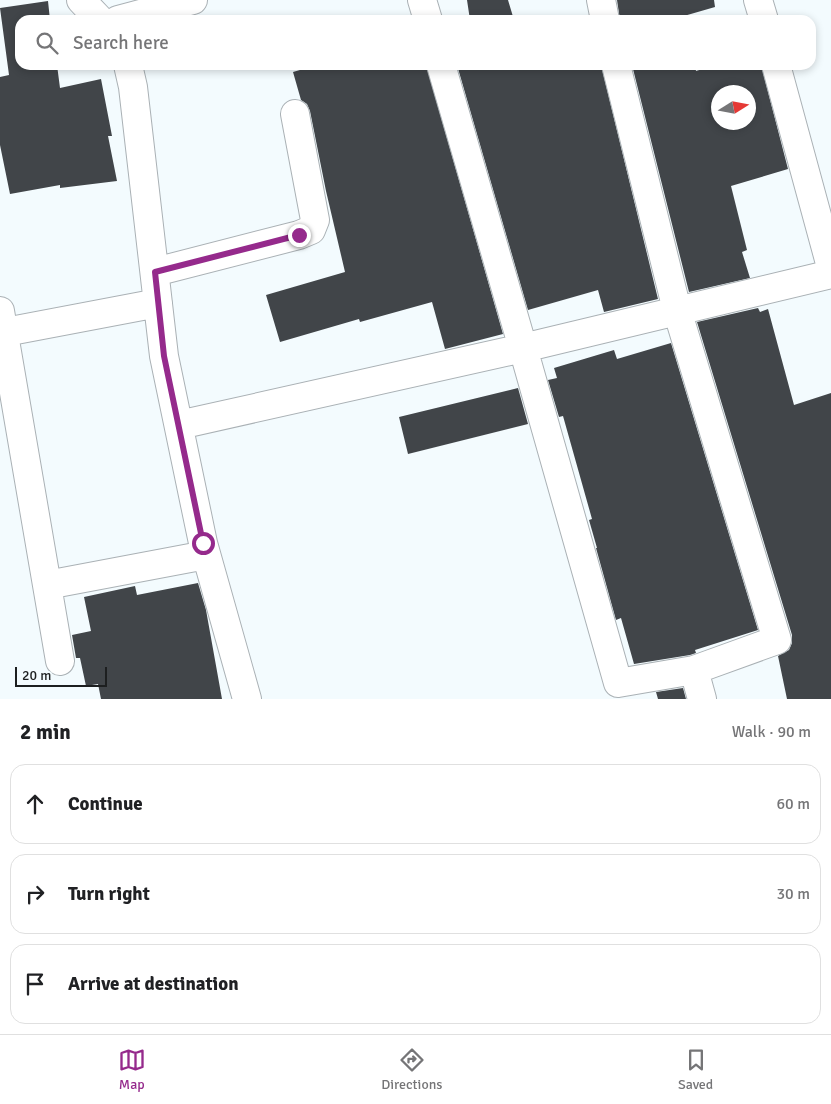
<!DOCTYPE html>
<meta charset="utf-8">
<style>
body{margin:0;font-family:Signika,sans-serif;background:#f2f2f2;color:#202124}
.compass{position:absolute;left:711px;top:85px;width:45px;height:45px;border-radius:50%;background:#fff;box-shadow:0 2px 8px #0003;rotate:79deg}
.scale{position:absolute;left:15px;bottom:12px;width:92px;box-sizing:border-box;padding-left:5px;border:2px solid #1d1f20;border-top:0;font-size:14px;line-height:18px;white-space:nowrap;color:#1d1f20;-webkit-text-stroke:4px #f3fbfe;paint-order:stroke}
.stop{position:absolute;width:15px;height:15px;margin:-11px;border:4px solid #952a8c;border-radius:50%;background:#fff}
.stop.end{background:#952a8c;border-color:#fff;box-shadow:0 1px 5px #0008}
.list{margin:0;padding:0;list-style:none}
h2{display:flex;justify-content:space-between;align-items:center;height:65px;margin:0;padding:0 20px;font-size:21px}
h2 small{font-size:16px;font-weight:400;color:#757577}
.list li{display:grid;grid-template-columns:32px 1fr auto;gap:15px;align-items:center;box-sizing:border-box;height:80px;margin:0 10px 10px;padding:0 10px;border:1px solid #e0e0e0;border-radius:15px}
.list b{display:block;font-size:19px;white-space:nowrap}
.list em{font-size:16px;font-style:normal;color:#757577}
.icon{flex:none;width:28px;height:28px;fill:none;stroke:currentColor;stroke-width:2;stroke-linecap:round;stroke-linejoin:round}
.map{position:relative;flex:none;width:831px;height:699px;overflow:hidden}
.search{position:absolute;background:#fff;box-shadow:0 2px 8px #0003;left:15px;right:15px;top:15px;height:55px;display:flex;align-items:center;gap:12px;box-sizing:border-box;padding:0 18px;border-radius:15px;color:#757577;font-size:19px}
.sheet{height:335px;background:#fff}
nav{display:flex;justify-content:space-around;align-items:center;box-sizing:border-box;height:70px;border-top:1px solid #e0e0e0;background:#fff;font-size:14px;color:#757577}
nav a{display:grid;justify-items:center;gap:2px}
nav .on{color:#952a8c}
.map>svg:first-child{display:block}
</style>
<div class="map">
<svg width="831" height="699" viewBox="0 0 831 699">
<rect width="100%" height="100%" fill="#f3fbfe"/>
<path fill="#414549" fill-rule="evenodd" d="M467,0h41l6,20h-44z
M617,0h97l1,7 -45,13h-50z
M48,1l2,19h-30v45h37l3,23 41,-9 11,57h-4l9,45 -57,7v-3l-50,9 -10,-49v-68l9,-2 -9,-67z
M317,65h109l77,269 -58,15 -13,-47 -72,20 -1,-3 -79,23 -14,-47 79,-23 -19,-81 -16,-80 -3,-7 -6,-4 -8,-28z
M457,65h144l57,234 -54,13 -6,-22 -70,20z
M632,65h63l1,6 20,-6h45l27,104 -57,17 16,64 -5,2 8,26 -61,14zM718,92h30v30h-30z
M758,308l2,4 8,-3 26,96 37,-12v306h-44l-9,-43 11,-6 3,-7v-8l-95,-313z
M671,343l87,287 -63,20 1,3 -6,2 -56,9 -13,-46 -5,2 -20,-72h1l-8,-28 3,-1 -29,-103 -4,1 -11,-37 9,-2 -3,-10 60,-18 3,9z
M518,388l10,36 -120,30 -9,-37z
M198,583l8,27 16,89h-121l-3,-15 -12,2 -6,-28h-4l-4,-23 19,-4 -7,-34 51,-11 2,9z
M683,688l3,11h-28l-2,-7z"/>
<g fill="none" stroke-linecap="round" stroke-linejoin="round">
<g stroke="#aab1b5" stroke-width="30">
<path id="minor" d="M81,0l19,20
M422,0l6,20
M601,0l4,20
M758,0l6,20
M118,20l75,-20
M128,65l5,22 31,269 39,187 44,156
M441,65l82,283 95,335 76,-13 8,29
M616,65l61,245 100,330 -83,30
M776,65l55,202
M155,272l144,-37 12,-5 4,-10 -20,-106
M0,311l60,350
M0,333l158,-30
M179,425l344,-77 308,-74
M47,585l159,-30"/>
</g>
<use href="#minor" stroke="#fff" stroke-width="28"/>
</g>
<g fill="none" stroke-linecap="round" stroke-linejoin="round">
<path stroke="#952a8c" stroke-width="6" d="M203,543l-39,-187 -9,-84 144,-37"/>
</g>
</svg>
<svg class="compass" viewBox="-18 -18 36 36"><path d="M0-13l5 13h-10z" fill="#e53935"/><path d="M0 13l5-13h-10z" fill="#757577"/></svg>
<div class="scale">20 m</div>
<div class="stop" style="left:203px;top:543px"></div>
<div class="stop end" style="left:299px;top:235px"></div>
<div class="search"><svg class="icon" aria-label="search" viewBox="0 0 24 24"><circle cx="10" cy="10" r="6"/><path d="M15 15l6 6"/></svg>Search here</div>
</div>
<section class="sheet">
<h2>2 min<small>Walk · 90 m</small></h2>
<ul class="list">
<li><svg class="icon" aria-label="ahead" viewBox="0 0 24 24"><path d="M12 20V5M6 11l6-6 6 6"/></svg><div><b>Continue</b></div><em>60 m</em></li>
<li><svg class="icon" aria-label="right" viewBox="0 0 24 24"><path d="M7 20v-9h11M14 6l5 5-5 5"/></svg><div><b>Turn right</b></div><em>30 m</em></li>
<li><svg class="icon" aria-label="arrive" viewBox="0 0 24 24"><path d="M6 21V4h12l-3 4 3 4H6"/></svg><div><b>Arrive at destination</b></div></li>
</ul>
</section>
<nav>
<a class="on"><svg class="icon" aria-label="map" viewBox="0 0 24 24"><path d="M3 6l6-2 6 2 6-2v14l-6 2-6-2-6 2zM9 4v14M15 6v14"/></svg>Map</a>
<a><svg class="icon" aria-label="directions" viewBox="0 0 24 24"><path d="M12 3l9 9-9 9-9-9zM9 14v-3h6M13 9l2 2-2 2"/></svg>Directions</a>
<a><svg class="icon" aria-label="saved" viewBox="0 0 24 24"><path d="M7 4h10v16l-5-4-5 4z"/></svg>Saved</a>
</nav>
